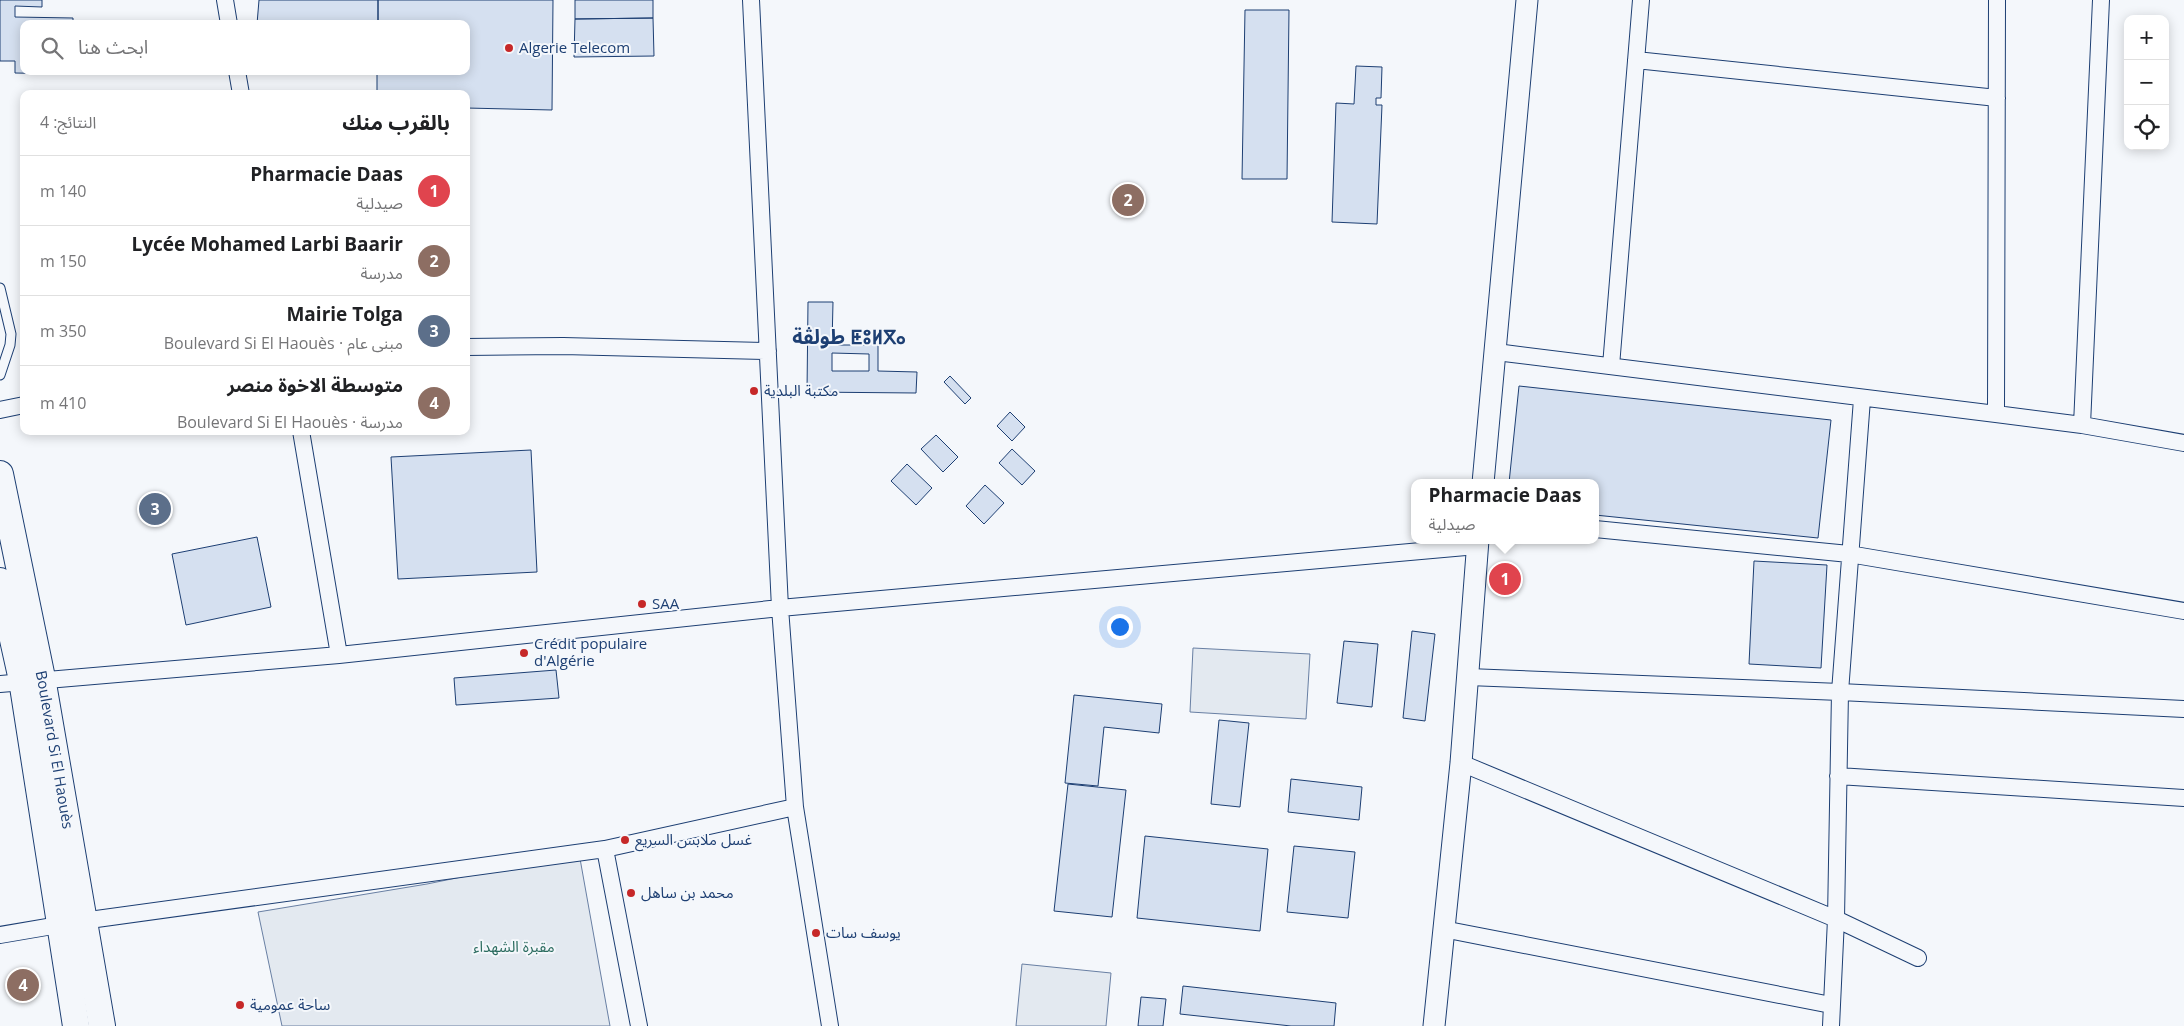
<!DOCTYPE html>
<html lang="ar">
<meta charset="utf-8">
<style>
body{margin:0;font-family:"Open Sans","Noto Sans Arabic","Noto Sans Tifinagh",sans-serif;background:#f6f6f6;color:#202124;direction:rtl}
.controls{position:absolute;right:15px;top:15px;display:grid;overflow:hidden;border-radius:10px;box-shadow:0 2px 12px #0003}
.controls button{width:45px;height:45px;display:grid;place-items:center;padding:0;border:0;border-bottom:1px solid #e0e0e0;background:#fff;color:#202124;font:25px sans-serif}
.you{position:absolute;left:1119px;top:626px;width:18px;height:18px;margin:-12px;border:4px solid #fff;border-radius:50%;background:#1a73e8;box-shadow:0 0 0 8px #1a73e833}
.badge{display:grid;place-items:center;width:32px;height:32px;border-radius:50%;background:#c62828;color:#fff;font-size:16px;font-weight:700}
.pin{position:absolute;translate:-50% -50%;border:2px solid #fff;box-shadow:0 1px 5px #0006}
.popup{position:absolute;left:1411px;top:479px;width:188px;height:65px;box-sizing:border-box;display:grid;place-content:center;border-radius:10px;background:#fff;filter:drop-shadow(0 1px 4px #0005);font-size:16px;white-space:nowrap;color:#757577}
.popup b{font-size:19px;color:#202124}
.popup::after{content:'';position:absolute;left:50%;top:100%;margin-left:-10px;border:10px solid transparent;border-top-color:#fff}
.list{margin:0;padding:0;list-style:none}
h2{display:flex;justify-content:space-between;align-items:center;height:65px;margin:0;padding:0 20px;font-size:21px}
h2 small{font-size:16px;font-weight:400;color:#757577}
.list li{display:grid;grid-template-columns:32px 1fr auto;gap:15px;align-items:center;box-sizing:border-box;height:70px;padding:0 20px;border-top:1px solid #e0e0e0}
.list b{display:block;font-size:19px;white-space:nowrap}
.list p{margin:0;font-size:16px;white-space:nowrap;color:#757577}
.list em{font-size:16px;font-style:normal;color:#757577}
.icon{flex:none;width:28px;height:28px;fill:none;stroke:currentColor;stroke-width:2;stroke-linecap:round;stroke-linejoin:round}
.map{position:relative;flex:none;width:2184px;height:1026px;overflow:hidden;direction:ltr}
.search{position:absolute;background:#fff;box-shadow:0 2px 12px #0003;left:20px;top:20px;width:450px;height:55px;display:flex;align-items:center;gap:12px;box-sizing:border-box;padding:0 18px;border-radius:10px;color:#757577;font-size:19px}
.panel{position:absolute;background:#fff;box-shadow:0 2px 12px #0003;left:20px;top:90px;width:450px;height:345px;border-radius:10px;direction:rtl}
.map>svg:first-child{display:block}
</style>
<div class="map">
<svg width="2184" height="1026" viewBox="0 0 2184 1026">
<rect width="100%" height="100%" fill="#f4f7fb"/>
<path fill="#e3e9f0" stroke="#687fa3" d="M1193,648l117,6 -4,65 -116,-7z
M579,853l31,173h-328l-24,-114 169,-28z
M1022,964l89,9 -5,53h-90z"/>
<path fill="#d5e0f0" stroke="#1d3f73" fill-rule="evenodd" d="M0,0h42v7l-27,-1v11l58,1v6h-49v47h48v3l-57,-1v-12h-15z
M259,0h119v24h-121z
M378,0h175l-1,110 -86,-2v-14h-89v-23h89v-47h-88z
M575,0h78v18l-78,1z
M1245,10h44l-2,169h-45z
M653,18l1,38 -80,1 1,-38z
M1356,66l26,1 -1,31h-5v7h6l-5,119 -45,-2 4,-119 18,1z
M808,302h25l-1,43h37v-5h9v31l39,1 -1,21 -109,-1zM832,353l37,1v17h-37z
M950,376l21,22 -6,6 -21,-22z
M1519,386l312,34 -13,118 -223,-23v-32h-86z
M1010,412l15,15 -13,14 -15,-15z
M936,435l22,22 -15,15 -22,-23z
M1012,449l23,22 -13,14 -23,-22z
M531,450l6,122 -139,7 -7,-122z
M907,464l25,24 -16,17 -25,-24z
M985,485l19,18 -20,21 -18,-18z
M257,537l14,70 -85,18 -14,-71z
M1754,561l73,4 -6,103 -72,-4z
M1412,631l23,3 -10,87 -22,-3z
M1344,641l34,3 -6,63 -35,-4z
M556,670l3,28 -103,7 -2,-27z
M1074,695l88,9 -3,29 -55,-6 -6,59 -33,-3z
M1219,720l30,3 -9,84 -29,-3z
M1291,779l71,8 -3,33 -71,-8z
M1068,784l58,6 -14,127 -58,-6z
M1145,836l123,13 -8,82 -123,-13z
M1294,846l61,6 -7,66 -61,-6z
M1183,986l153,17 -2,23h-43l-111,-12z
M1141,997l25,2 -3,27h-25z"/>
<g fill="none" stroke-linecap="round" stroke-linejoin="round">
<g stroke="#1d3f73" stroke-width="11">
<path id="service" d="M0,288l11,46 -1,11 -10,30"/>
</g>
<g stroke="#1d3f73" stroke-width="18">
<path id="minor" d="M225,0l4,24
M751,0l29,608 15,199 35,219
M1636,60l361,38
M237,71l4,23
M466,347l97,-1 205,5
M1496,352l500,62 86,11 102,18
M1611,366l30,-366
M0,410l24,-5
M1996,414l1,-414
M2082,425l19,-425
M301,431l38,224
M1595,529l254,25 335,57
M1468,677l372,15 344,17
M0,684l339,-29 441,-47 697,-62
M1461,763l375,156 82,39
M1838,776l346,22
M1443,929l388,76
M0,935l82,-14 523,-72
M639,1026l-34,-177 190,-42
M1831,1026l5,-107 4,-227 22,-293"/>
</g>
<g stroke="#1d3f73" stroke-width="23">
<path id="tertiary" d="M1483,483l44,-483
M1434,1026l27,-263 17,-223"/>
</g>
<g stroke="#1d3f73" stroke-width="28">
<g id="primary">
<path id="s1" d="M0,474l42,204 60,348"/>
<path d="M0,581l22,99 54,346"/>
</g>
</g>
<use href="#service" stroke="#f4f7fb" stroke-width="9"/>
<use href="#minor" stroke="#f4f7fb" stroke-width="16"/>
<use href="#tertiary" stroke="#f4f7fb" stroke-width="21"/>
<use href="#primary" stroke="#f4f7fb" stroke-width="26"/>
</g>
<g fill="#c62828" stroke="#f4f7fb" stroke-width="2">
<circle cx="509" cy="48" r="5"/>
<circle cx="754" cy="391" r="5"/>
<circle cx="642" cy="604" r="5"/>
<circle cx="524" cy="653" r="5"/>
<circle cx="625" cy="840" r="5"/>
<circle cx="631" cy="893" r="5"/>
<circle cx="816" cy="933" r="5"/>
<circle cx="240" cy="1005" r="5"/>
</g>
<g text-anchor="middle" stroke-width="4" stroke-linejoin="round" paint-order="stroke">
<g font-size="15" fill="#1d3f73" stroke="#f4f7fb" text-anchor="start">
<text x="519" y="53">Algerie Telecom</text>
<text x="764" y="396">مكتبة البلدية</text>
<text x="652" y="609">SAA</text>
<text x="534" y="649">Crédit populaire<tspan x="534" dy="17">d'Algérie</tspan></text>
<text x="635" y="845">غسل ملابس السريع</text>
<text x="641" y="898">محمد بن ساهل</text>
<text x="826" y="938">يوسف سات</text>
<text x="250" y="1010">ساحة عمومية</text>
</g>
<g font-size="15" fill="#1d3f73" stroke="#f4f7fb">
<text dy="5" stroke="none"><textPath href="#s1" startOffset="281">Boulevard Si El Haouès</textPath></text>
</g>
<g font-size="15" fill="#2c6c60" stroke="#f4f7fb">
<text x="514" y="952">مقبرة الشهداء</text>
</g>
<g font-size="20" font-weight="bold" fill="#1d3f73" stroke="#f4f7fb">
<text x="849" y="344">طولڤة ⵟⵓⵍⴳⴰ</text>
</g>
</g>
</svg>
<div class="controls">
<button>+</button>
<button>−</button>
<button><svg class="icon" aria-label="locate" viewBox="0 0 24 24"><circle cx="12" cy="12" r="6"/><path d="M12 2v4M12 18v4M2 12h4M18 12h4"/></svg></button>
</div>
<div class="you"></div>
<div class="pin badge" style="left:1505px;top:579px;background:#e0444e">1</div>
<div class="popup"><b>Pharmacie Daas</b>صيدلية</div>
<div class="pin badge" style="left:1128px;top:200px;background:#8d6e63">2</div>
<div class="pin badge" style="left:155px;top:509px;background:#5c6f8a">3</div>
<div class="pin badge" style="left:23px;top:985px;background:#8d6e63">4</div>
<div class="search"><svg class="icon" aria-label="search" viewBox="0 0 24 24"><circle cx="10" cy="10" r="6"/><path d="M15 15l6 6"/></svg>ابحث هنا</div>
<section class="panel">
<h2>بالقرب منك<small>النتائج: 4</small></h2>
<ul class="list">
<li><span class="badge" style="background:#e0444e">1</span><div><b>Pharmacie Daas</b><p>صيدلية</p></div><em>140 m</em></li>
<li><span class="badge" style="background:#8d6e63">2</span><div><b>Lycée Mohamed Larbi Baarir</b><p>مدرسة</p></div><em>150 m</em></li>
<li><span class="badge" style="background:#5c6f8a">3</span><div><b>Mairie Tolga</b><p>مبنى عام · Boulevard Si El Haouès</p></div><em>350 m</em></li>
<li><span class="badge" style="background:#8d6e63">4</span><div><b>متوسطة الاخوة منصر</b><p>مدرسة · Boulevard Si El Haouès</p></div><em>410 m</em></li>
</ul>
</section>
</div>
